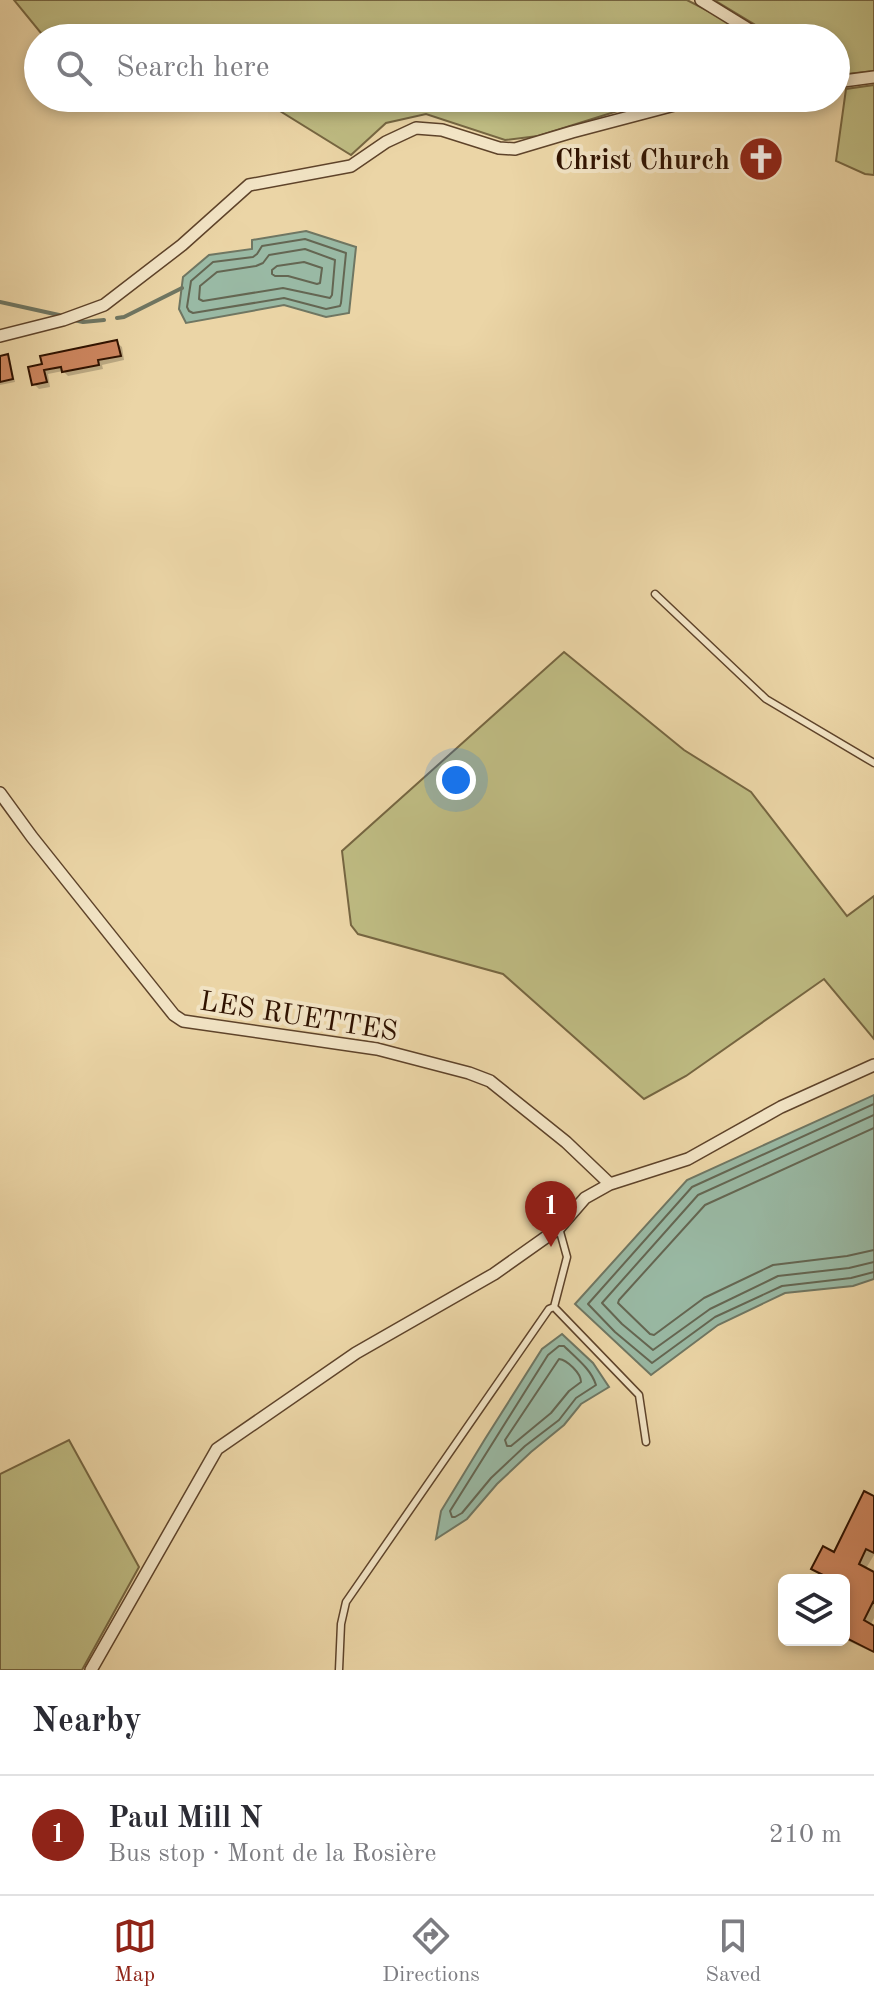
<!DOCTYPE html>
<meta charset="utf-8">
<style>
body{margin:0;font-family:"Old Standard TT",serif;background:#f7f7f7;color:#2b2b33}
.controls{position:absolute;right:24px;bottom:24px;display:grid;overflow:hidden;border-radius:12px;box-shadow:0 4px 12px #0003}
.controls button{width:72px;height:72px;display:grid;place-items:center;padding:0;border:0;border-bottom:2px solid #e1e1e2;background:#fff;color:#2b2b33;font:40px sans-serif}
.you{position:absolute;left:456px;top:780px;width:28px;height:28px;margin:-20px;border:6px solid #fff;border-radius:50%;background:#1a73e8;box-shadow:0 0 0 12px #1a73e833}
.badge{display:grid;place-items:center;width:52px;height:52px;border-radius:50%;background:#8f2418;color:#fff;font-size:26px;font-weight:700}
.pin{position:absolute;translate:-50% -66px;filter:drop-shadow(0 2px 4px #0008)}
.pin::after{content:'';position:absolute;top:42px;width:28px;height:24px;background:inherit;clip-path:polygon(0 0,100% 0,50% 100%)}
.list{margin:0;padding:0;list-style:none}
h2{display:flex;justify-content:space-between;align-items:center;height:104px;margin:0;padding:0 32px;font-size:34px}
h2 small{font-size:26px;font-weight:400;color:#7c7c81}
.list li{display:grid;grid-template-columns:52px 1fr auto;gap:24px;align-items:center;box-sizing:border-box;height:120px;padding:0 32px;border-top:2px solid #e1e1e2}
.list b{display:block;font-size:30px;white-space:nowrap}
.list p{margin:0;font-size:26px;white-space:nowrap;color:#7c7c81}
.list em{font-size:26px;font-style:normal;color:#7c7c81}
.icon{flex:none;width:44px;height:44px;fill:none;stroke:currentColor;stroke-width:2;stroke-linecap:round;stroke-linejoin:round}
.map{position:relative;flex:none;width:874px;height:1670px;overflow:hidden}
.search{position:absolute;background:#fff;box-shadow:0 4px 12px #0003;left:24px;right:24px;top:24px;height:88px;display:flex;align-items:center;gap:20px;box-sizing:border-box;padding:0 28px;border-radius:44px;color:#7c7c81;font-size:30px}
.sheet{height:224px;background:#fff}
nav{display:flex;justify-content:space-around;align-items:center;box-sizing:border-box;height:112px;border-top:2px solid #e1e1e2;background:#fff;font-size:22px;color:#7c7c81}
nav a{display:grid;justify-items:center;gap:4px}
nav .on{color:#8f2418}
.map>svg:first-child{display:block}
</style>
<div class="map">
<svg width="874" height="1670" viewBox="0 0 874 1670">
<rect width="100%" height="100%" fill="#ebd5a6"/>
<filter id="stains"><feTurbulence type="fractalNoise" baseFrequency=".0025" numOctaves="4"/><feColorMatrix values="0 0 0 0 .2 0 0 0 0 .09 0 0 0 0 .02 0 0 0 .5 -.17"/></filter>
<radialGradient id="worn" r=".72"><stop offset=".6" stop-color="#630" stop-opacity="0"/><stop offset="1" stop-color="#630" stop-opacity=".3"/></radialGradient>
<path fill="#bebb82" stroke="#766641" stroke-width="2" d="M14,0h673l33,17 32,21h-707z
M714,0h160v71l-36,4 -2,-1v-36h-59z
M874,85v90l-9,-1 -29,-13 10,-72z
M259,98h400l-121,38 -33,4 -79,-26 -40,9 -35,32z
M564,652l120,98 67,42 96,124 27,-20v143l-50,-60 -138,97 -42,23 -141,-125 -145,-40 -7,-9 -9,-74z
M69,1440l70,127 -57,103h-82v-196z"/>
<path fill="#99b9a4" stroke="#6f7662" stroke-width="2" d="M306,231l50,16 -7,66 -23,4 -42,-12 -98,18 -7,-14 4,-32 26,-22 43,-6v-9z
M874,1095v184l-21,7 -68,7 -67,32 -67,50 -76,-71 112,-124z
M562,1334l31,29 16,24 -28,17 -17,21 -33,27 -34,32 -30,35 -31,20 5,-28 44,-72 57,-90z"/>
<path fill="#0003" d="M117,343l5,4 2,13 -22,5 1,4 -35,7 -5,-5 -15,3 2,13 -11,2 -5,-5 -3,-15z
M8,357l2,2 5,23 -15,3v-27z
M874,1498v57l-9,15 9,4v44l-4,8 4,2v25l-30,-14v-59h-19l1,-2 -12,-9 21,-15z"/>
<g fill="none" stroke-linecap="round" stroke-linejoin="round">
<path stroke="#646652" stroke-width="2" d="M305,239l41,14 -5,50 -1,3 -14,3 -42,-11 -91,15 -4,-2 -2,-4 4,-26 22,-19 40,-5 4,-3 5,-8z
M305,249l30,11 -3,35 -2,3 -47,-10 -80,13 -4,-2 1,-13 17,-14 39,-6 7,-3 6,-8z
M304,262l18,6 -2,15 -3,1 -29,-8h-13l-3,-2v-4l5,-4z
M874,1104l-182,83 -104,117 27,28 37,31 63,-46 67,-31 69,-8 23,-6
M874,1115l-176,80 -96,108 20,21 31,26 57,-41 68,-33 71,-8 25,-6
M874,1128l-169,77 -86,95 -1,3 32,31 4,1 50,-37 69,-33 74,-9 27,-6
M559,1346h5c12,12 27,23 32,39l-20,13 -17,22 -34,26 -34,32 -29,35 -7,4h-3l-2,-6 98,-156z
M559,1359c8,1 22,14 22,23l-12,9 -18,22 -40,33h-4l-2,-6z"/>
<path stroke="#6f7662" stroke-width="4" d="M0,302l59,13
M117,318l7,-1 58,-29
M74,320l9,2 21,-2"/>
</g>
<path fill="#cd865f" stroke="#2f1200" stroke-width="2" d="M117,340l4,16 -23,4 1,5 -37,7 -1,-5 -17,3 3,12 -15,3 -4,-18 14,-3 -2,-8z
M8,354l5,25 -13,3v-26z
M864,1491l10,5v57l-8,-4 -7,15 15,8v31l-1,-1 -9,18 10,6v26l-30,-15v-57h-21l2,-4 -14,-7 12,-23 11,6z"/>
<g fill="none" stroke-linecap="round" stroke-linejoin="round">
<g stroke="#5e432a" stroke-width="9">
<path id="lane" d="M655,594l111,105 108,64
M559,1228l8,29 -13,50 85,88 7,47
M339,1670l2,-46 5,-22 203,-293 5,-2"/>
</g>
<g stroke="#5e432a" stroke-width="14">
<path id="street" d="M701,0l62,38
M836,82l38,-5
M0,336l63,-16 41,-15 78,-60 67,-60 102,-19 35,-24 30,-14 26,2 57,18 16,1 57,-17 129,-34
M0,793l32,44 142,178 9,6 194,28 92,24 21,8 76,61 44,42
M91,1670l126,-221 139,-96 138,-79 65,-46 26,-30 25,-14 78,-25 93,-52 93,-42"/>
</g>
<use href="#lane" stroke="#f2e4c5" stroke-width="6"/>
<use href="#street" stroke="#f2e4c5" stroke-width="11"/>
</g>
<defs>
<g id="church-disc" transform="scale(2.3)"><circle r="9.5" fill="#8f2418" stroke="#f2e4c5"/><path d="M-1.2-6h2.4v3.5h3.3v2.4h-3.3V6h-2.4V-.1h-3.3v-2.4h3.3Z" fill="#fff"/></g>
</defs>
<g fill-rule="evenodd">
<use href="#church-disc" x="761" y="159"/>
</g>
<g text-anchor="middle" stroke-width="8" stroke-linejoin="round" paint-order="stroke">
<g font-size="28" font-weight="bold" fill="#2f1200" stroke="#f2e4c5" text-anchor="end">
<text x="730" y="169">Christ Church</text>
</g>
<g font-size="28" fill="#2f1200" stroke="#f2e4c5">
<text transform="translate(299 1015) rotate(9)" y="10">LES RUETTES</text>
</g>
</g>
<rect width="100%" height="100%" filter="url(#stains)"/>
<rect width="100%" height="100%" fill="url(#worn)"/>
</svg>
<div class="controls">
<button><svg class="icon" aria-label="layers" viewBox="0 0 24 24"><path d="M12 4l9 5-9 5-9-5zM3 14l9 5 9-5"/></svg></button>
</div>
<div class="you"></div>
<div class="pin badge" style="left:551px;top:1247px">1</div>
<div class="search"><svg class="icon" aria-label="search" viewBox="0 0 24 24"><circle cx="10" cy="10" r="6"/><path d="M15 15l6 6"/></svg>Search here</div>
</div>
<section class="sheet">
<h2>Nearby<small></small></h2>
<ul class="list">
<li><span class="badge">1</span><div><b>Paul Mill N</b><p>Bus stop · Mont de la Rosière</p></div><em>210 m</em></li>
</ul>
</section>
<nav>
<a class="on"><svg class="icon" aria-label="map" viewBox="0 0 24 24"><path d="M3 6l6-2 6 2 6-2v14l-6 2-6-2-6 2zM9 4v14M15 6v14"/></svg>Map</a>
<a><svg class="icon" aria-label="directions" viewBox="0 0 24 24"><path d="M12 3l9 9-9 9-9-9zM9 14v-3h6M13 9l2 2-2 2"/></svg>Directions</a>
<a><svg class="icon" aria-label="saved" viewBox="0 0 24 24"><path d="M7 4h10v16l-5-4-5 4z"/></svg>Saved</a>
</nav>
